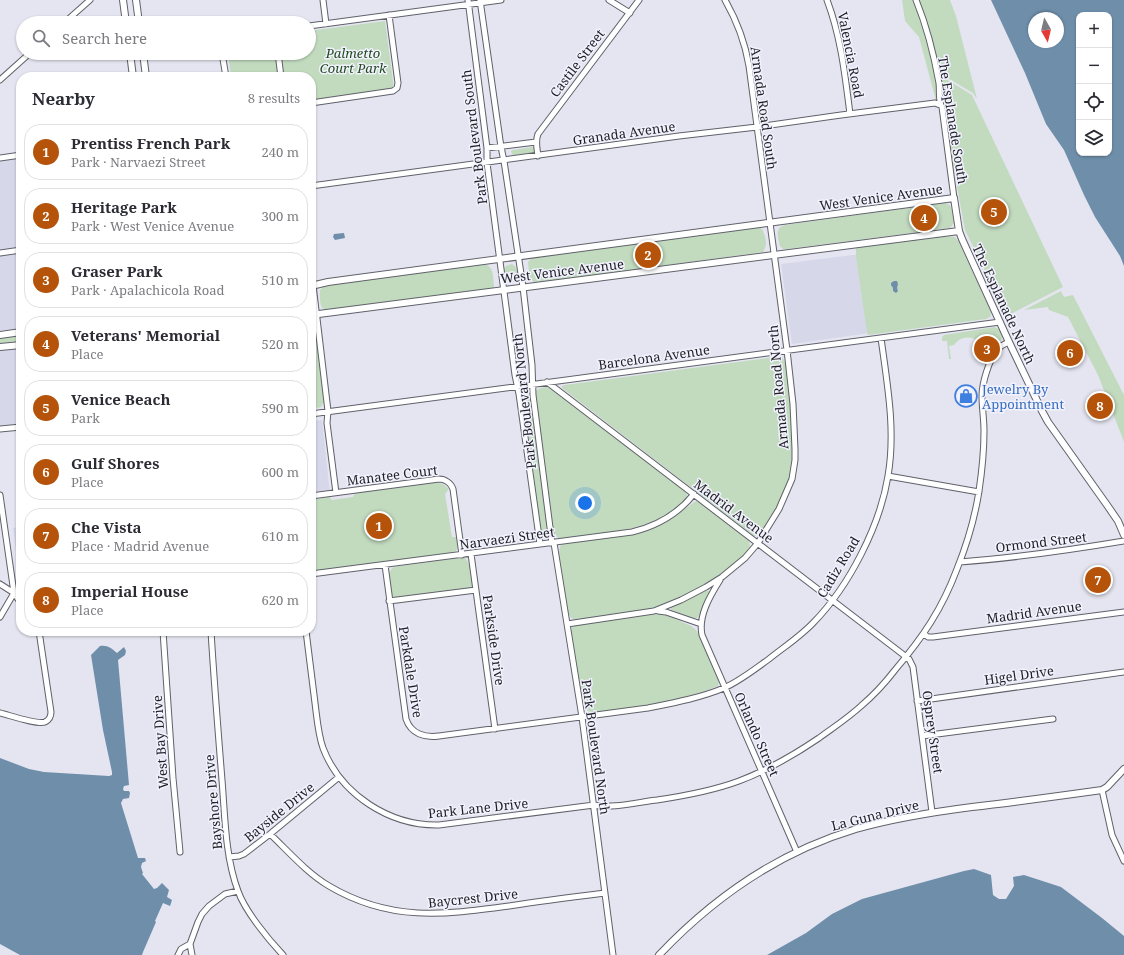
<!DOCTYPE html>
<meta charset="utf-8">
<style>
body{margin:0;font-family:"Noto Serif",serif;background:#f7f7f7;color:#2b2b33}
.controls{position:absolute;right:12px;top:12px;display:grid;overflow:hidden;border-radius:8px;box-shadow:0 1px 3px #0004}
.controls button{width:36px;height:36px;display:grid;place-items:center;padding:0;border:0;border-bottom:1px solid #e1e1e2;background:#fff;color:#2b2b33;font:20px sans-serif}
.compass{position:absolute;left:1028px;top:12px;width:36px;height:36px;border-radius:50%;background:#fff;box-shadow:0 1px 3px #0004;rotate:172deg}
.you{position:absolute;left:585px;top:503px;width:14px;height:14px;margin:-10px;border:3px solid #fff;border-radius:50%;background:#1a73e8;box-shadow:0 0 0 6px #1a73e833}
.badge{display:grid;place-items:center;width:26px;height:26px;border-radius:50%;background:#b45309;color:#fff;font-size:13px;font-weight:700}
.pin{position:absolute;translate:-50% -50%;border:2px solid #fff;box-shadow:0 1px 4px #0006}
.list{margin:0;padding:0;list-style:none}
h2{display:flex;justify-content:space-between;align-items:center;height:52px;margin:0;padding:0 16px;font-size:17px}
h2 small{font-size:13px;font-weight:400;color:#7c7c81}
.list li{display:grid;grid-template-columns:26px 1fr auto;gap:12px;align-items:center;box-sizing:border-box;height:56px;margin:0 8px 8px;padding:0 8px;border:1px solid #e1e1e2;border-radius:16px}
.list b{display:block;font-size:15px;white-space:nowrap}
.list p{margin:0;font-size:13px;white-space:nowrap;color:#7c7c81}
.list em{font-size:13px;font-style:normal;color:#7c7c81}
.icon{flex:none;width:22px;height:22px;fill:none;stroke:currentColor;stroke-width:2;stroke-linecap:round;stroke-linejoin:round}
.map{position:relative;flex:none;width:1124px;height:955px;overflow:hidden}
.search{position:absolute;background:#fff;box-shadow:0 1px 3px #0004;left:16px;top:16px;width:300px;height:44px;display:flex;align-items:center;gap:10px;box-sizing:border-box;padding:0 14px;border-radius:22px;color:#7c7c81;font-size:15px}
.panel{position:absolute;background:#fff;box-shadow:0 1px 3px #0004;left:16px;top:72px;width:300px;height:564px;border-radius:16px}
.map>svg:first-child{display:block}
</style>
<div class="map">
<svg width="1124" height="955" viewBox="0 0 1124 955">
<rect width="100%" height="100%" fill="#e4e5f0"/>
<path fill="#d6d8ea" d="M21,154v174l-21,3v-175z
M956,242l35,74 -199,28 -11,-80z
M21,348v81l-21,3v-81z
M322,420l8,74 -19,2v-75z
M21,527v62l-8,-61z"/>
<path fill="#c2dbbf" d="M902,0h48l6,16 21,83 -4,-6 -32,-19h-1l-2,2 -3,36v-15l-16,-60 -14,-16z
M385,21l9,68 -83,12v-24h-80l-3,-24h81v-22z
M941,76l31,19 91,192 -56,29 -42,-86 -13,-71z
M533,147l2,1v4l-1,1 -20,2 -2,-1 -1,-3 2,-1z
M945,203l5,2 2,5 2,13 -4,5 -163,21h-4l-3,-3c-2,-8 -6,-18 5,-21z
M757,227l5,2c4,8 6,16 1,23l-227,31c-8,-3 -7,-14 -8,-21l5,-5z
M946,236l9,1 4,5 31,68 1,3 -1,4 -4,2 -118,16 -1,-3 -11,-75v-9z
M485,264c9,3 8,13 9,21v3l-2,1 -157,20c-3,0 -8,1 -11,0 -5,-2 -4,-14 -4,-19l5,-5z
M512,264c5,3 6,8 6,14l-2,3c-11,4 -12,-3 -12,-12l2,-3z
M1061,291l3,6 9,-2 51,100v47l-26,-67 -30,-58 -19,-7 -1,-3 -24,3z
M311,324l5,5 8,64v8l-3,6 -3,1 -4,-2v-2l-3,-16z
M995,327c5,2 7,7 7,12 -2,4 -6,5 -8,8 -5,7 -3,15 -14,11v-2l4,-1 -2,-14c-4,0 -5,-2 -10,-3 -7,-2 -14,1 -18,7l-5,1 2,13h-2l-2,-18h-5v-4l2,-2z
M21,335v7l-21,3v-7z
M775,357c3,0 6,-1 8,2 9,9 11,100 8,115 -6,22 -18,41 -30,60l-3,2h-4l-192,-148v-2l3,-1z
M547,387l6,3 132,101 2,4c0,6 -4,8 -8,11 -33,27 -78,27 -117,33 -7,-1 -8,-7 -9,-13l-17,-130v-5l4,-3z
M527,395l4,1 17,136v2l-3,2h-2l-2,-2 -17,-136 1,-2z
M434,482l9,2 6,5 -4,5 7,43h5l1,9 -2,5 -7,2 -138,19v-72l17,-3 3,1v2l22,-3 2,-4z
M696,501l3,1 7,5 43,33 1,8c-24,27 -66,53 -101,61 -8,2 -16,3 -24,4 -15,2 -30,4 -46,7 -5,0 -9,-2 -11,-7l-9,-59 1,-8 3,-2 54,-7 23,-5 23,-8z
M463,557c9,5 8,21 10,30l-2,1 -75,10 -5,-3c-1,-10 -6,-22 3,-28z
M705,590l4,1v3l-10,22 -2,2h-5l-21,-8v-2l2,-2z
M661,614l8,2 22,10 5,4 5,8 18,43 -1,5 -13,5 -34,10 -34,6 -40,6c-8,0 -12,-3 -15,-9l-11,-73 1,-4 3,-2 67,-9z"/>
<path fill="#6e8eaa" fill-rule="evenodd" d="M991,0h133v266l-4,-10 -25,-39 -11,-22 -20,-45 -18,-26 -21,-51zM1079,15h30v138h-30zM1034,18h24v24h-24z
M344,233l1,5 -10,2 -2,-3 1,-3z
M894,281h3l1,3 -1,4 1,3 -2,2 -3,-2v-3l-2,-3v-2z
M100,646c8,-1 11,2 17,7l7,-6 2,4 -1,4 -7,5 11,125 -5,1 -1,3 1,2h5l1,2 -1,5 -6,1 -2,4 17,55h7l1,3 -4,2 -1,4 2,6 -1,1 12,15 3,-1 5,-5 7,7 -2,7 5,3 -2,6 -7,-3 -8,18 1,1 -13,30 -1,3h-122l-20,-11v-186l29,11 15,3 65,4 3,-1v-3l-9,-42 -12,-75z
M974,869l17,6 2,20 6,4h7l8,-13 -1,-9 11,-2 37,12 41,31 22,18v19h-357l39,-22 26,-19 30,-15 102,-28z"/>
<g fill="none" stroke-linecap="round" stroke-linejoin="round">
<g stroke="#60616a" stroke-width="7">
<path id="minor" d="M323,0l3,24
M468,0l19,148v15l28,212 4,19 21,150
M480,0l21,147 3,14 19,126 9,78 1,30 19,148
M609,0l21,13
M827,0c14,37 18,75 23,114
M916,0c11,27 18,55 23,83 1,8 -1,18 3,24l12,91
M64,23l26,-23
M309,26l192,-26
M222,53l4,24
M278,53l3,24
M216,77l9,-1
M0,80l30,-27
M311,103l82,-12 4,-3 1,-5 -9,-68
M487,148l49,-6
M538,156c-1,-8 -3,-15 0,-22l101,-134
M0,158l21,-3
M311,186l368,-50 78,-9 84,-12 94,-12 5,2
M0,253l21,-3
M311,281l2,4 15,126 -1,12 9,70
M547,382l362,277 4,8 19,145
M311,414l689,-92
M0,429l21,-2
M888,476l91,16
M0,495l14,98
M311,496l128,-17c6,0 12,4 14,10l9,66
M554,543l28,174 31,238
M471,554l24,175
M960,562c55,-4 110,-12 164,-21
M385,565l21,154c5,15 19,19 33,17l209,-28c25,-5 52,-10 76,-20 16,-7 31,-19 45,-29 15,-12 32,-23 45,-37 35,-36 66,-96 74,-146 8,-46 -1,-93 -7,-138
M311,574l321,-42c25,-6 46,-18 62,-38
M720,580c-10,16 -22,36 -18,55l95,217
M0,584l14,9 4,6 3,3
M389,601l87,-11
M658,611l8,1 35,12
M0,617l14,-24
M567,624l87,-13 27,-11 25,-13 16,-10 23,-19 13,-15 21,-34 13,-30 3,-19v-11l-2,-45 -6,-54 -38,-284c-4,-24 -12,-45 -24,-66
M163,631l10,147 7,74
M211,631c3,50 7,99 11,149 3,36 3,76 16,111 7,20 30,48 45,64
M306,631c3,24 6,48 9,72 2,15 3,31 8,45 18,47 67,78 116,77l155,-20c16,4 45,-3 63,-5 27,-4 55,-9 82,-19 29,-11 55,-26 80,-43 15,-11 29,-20 42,-32 13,-11 24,-23 34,-36 28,-33 47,-61 62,-101 10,-25 18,-52 22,-78 3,-20 5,-40 5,-60 0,-12 -2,-23 -2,-35 0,-13 7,-36 15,-46 3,-4 7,-6 12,-8
M924,634l4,3h5l191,-25
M917,701l207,-29
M0,713c9,2 37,12 45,9 4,-2 6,-6 6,-10l-12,-81
M922,736l131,-17
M1102,790l10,45 12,26
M270,834c19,18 37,39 59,52 61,36 114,29 180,20 32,-5 64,-9 96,-13
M229,857l10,-1 5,-2 26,-20 69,-57
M190,944l8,-22 4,-8 7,-8 16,-12 13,-3
M178,955l3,-6 9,-5 2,11"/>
</g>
<g stroke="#60616a" stroke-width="8">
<path id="tertiary" d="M123,0l3,23
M136,0l3,23
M130,53l3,24
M143,53l3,24
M311,286l17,-4 626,-84 5,33 3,8 46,101 34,71 6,11 59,83 11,16 6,14
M311,315l648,-84
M0,335l21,-3
M0,347l21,-2
M659,955c55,-58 120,-103 197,-126 38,-11 77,-17 116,-22 44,-5 87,-11 130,-17l5,-3 17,-18"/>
</g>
<use href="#minor" stroke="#fff" stroke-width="5"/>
<use href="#tertiary" stroke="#fff" stroke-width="6"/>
</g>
<defs>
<g id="shop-ring" transform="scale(1.15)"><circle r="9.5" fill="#f1f2fe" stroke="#3f7fe0" stroke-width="1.5"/><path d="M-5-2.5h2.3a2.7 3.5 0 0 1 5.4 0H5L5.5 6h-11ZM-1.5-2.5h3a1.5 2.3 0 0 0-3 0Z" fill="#3f7fe0"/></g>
</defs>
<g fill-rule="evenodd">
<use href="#shop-ring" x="966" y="396"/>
</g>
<g text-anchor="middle" stroke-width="3" stroke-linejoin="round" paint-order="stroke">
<g font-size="13" font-style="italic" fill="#20491c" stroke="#f1f2fe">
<text x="353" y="58">Palmetto<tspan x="353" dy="15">Court Park</tspan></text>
</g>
<g font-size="13" fill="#1f1f23" stroke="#f1f2fe">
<text transform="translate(851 55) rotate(79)" y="5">Valencia Road</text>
<text transform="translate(577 63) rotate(-53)" y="5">Castile Street</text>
<text transform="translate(764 108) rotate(82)" y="5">Armada Road South</text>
<text transform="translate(953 120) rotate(81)" y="5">The Esplanade South</text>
<text transform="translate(624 133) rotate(-8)" y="5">Granada Avenue</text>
<text transform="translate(474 137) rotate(-97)" y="5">Park Boulevard South</text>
<text transform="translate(881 197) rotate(-8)" y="5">West Venice Avenue</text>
<text transform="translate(562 271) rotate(-7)" y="5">West Venice Avenue</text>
<text transform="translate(1004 304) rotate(65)" y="5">The Esplanade North</text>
<text transform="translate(654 357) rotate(-8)" y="5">Barcelona Avenue</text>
<text transform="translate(778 387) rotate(-95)" y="5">Armada Road North</text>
<text transform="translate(524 401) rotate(-96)" y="5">Park Boulevard North</text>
<text transform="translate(392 475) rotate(-7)" y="5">Manatee Court</text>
<text transform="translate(734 511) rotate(37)" y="5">Madrid Avenue</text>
<text transform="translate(507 538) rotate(-8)" y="5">Narvaezi Street</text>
<text transform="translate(1041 542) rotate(-7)" y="5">Ormond Street</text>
<text transform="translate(838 567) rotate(-59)" y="5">Cadiz Road</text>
<text transform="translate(1034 612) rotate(-8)" y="5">Madrid Avenue</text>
<text transform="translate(494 640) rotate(82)" y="5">Parkside Drive</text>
<text transform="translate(411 672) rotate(81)" y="5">Parkdale Drive</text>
<text transform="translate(1019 675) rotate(-8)" y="5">Higel Drive</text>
<text transform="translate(933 732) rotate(82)" y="5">Osprey Street</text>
<text transform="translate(757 734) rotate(66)" y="5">Orlando Street</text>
<text transform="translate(160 742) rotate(-94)" y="5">West Bay Drive</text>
<text transform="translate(596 747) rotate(82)" y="5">Park Boulevard North</text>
<text transform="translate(213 802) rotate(-95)" y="5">Bayshore Drive</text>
<text transform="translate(478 808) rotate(-6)" y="5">Park Lane Drive</text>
<text transform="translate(279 812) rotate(-39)" y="5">Bayside Drive</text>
<text transform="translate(875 815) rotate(-14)" y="5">La Guna Drive</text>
<text transform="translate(473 898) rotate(-6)" y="5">Baycrest Drive</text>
</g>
<g font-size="13" fill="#366cbe" stroke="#f1f2fe" text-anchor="start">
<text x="982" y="394">Jewelry By<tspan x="982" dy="15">Appointment</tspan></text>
</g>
</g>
</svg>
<div class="controls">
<button>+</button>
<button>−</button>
<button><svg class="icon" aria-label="locate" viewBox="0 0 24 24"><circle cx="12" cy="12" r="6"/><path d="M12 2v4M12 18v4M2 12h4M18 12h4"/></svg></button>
<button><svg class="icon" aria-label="layers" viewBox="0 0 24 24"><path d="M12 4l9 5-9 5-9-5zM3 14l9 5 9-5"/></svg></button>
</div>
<svg class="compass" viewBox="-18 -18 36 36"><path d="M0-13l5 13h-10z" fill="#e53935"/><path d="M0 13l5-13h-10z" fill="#7c7c81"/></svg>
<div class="you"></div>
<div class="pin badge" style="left:379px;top:526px">1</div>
<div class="pin badge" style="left:648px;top:255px">2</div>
<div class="pin badge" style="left:987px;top:349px">3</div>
<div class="pin badge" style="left:924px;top:218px">4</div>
<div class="pin badge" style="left:994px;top:212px">5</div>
<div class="pin badge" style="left:1070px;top:353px">6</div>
<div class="pin badge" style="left:1098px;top:580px">7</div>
<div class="pin badge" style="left:1100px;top:406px">8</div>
<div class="search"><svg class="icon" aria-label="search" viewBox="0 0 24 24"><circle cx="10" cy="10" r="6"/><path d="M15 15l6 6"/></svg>Search here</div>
<section class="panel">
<h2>Nearby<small>8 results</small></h2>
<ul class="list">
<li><span class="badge">1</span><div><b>Prentiss French Park</b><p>Park · Narvaezi Street</p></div><em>240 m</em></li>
<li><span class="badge">2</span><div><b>Heritage Park</b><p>Park · West Venice Avenue</p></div><em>300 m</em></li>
<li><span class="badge">3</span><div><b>Graser Park</b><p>Park · Apalachicola Road</p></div><em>510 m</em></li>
<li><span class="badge">4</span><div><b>Veterans' Memorial</b><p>Place</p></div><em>520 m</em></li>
<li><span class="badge">5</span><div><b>Venice Beach</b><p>Park</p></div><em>590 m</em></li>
<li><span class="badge">6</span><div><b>Gulf Shores</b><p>Place</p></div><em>600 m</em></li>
<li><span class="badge">7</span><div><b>Che Vista</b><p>Place · Madrid Avenue</p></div><em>610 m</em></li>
<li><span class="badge">8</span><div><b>Imperial House</b><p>Place</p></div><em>620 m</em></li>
</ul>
</section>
</div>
